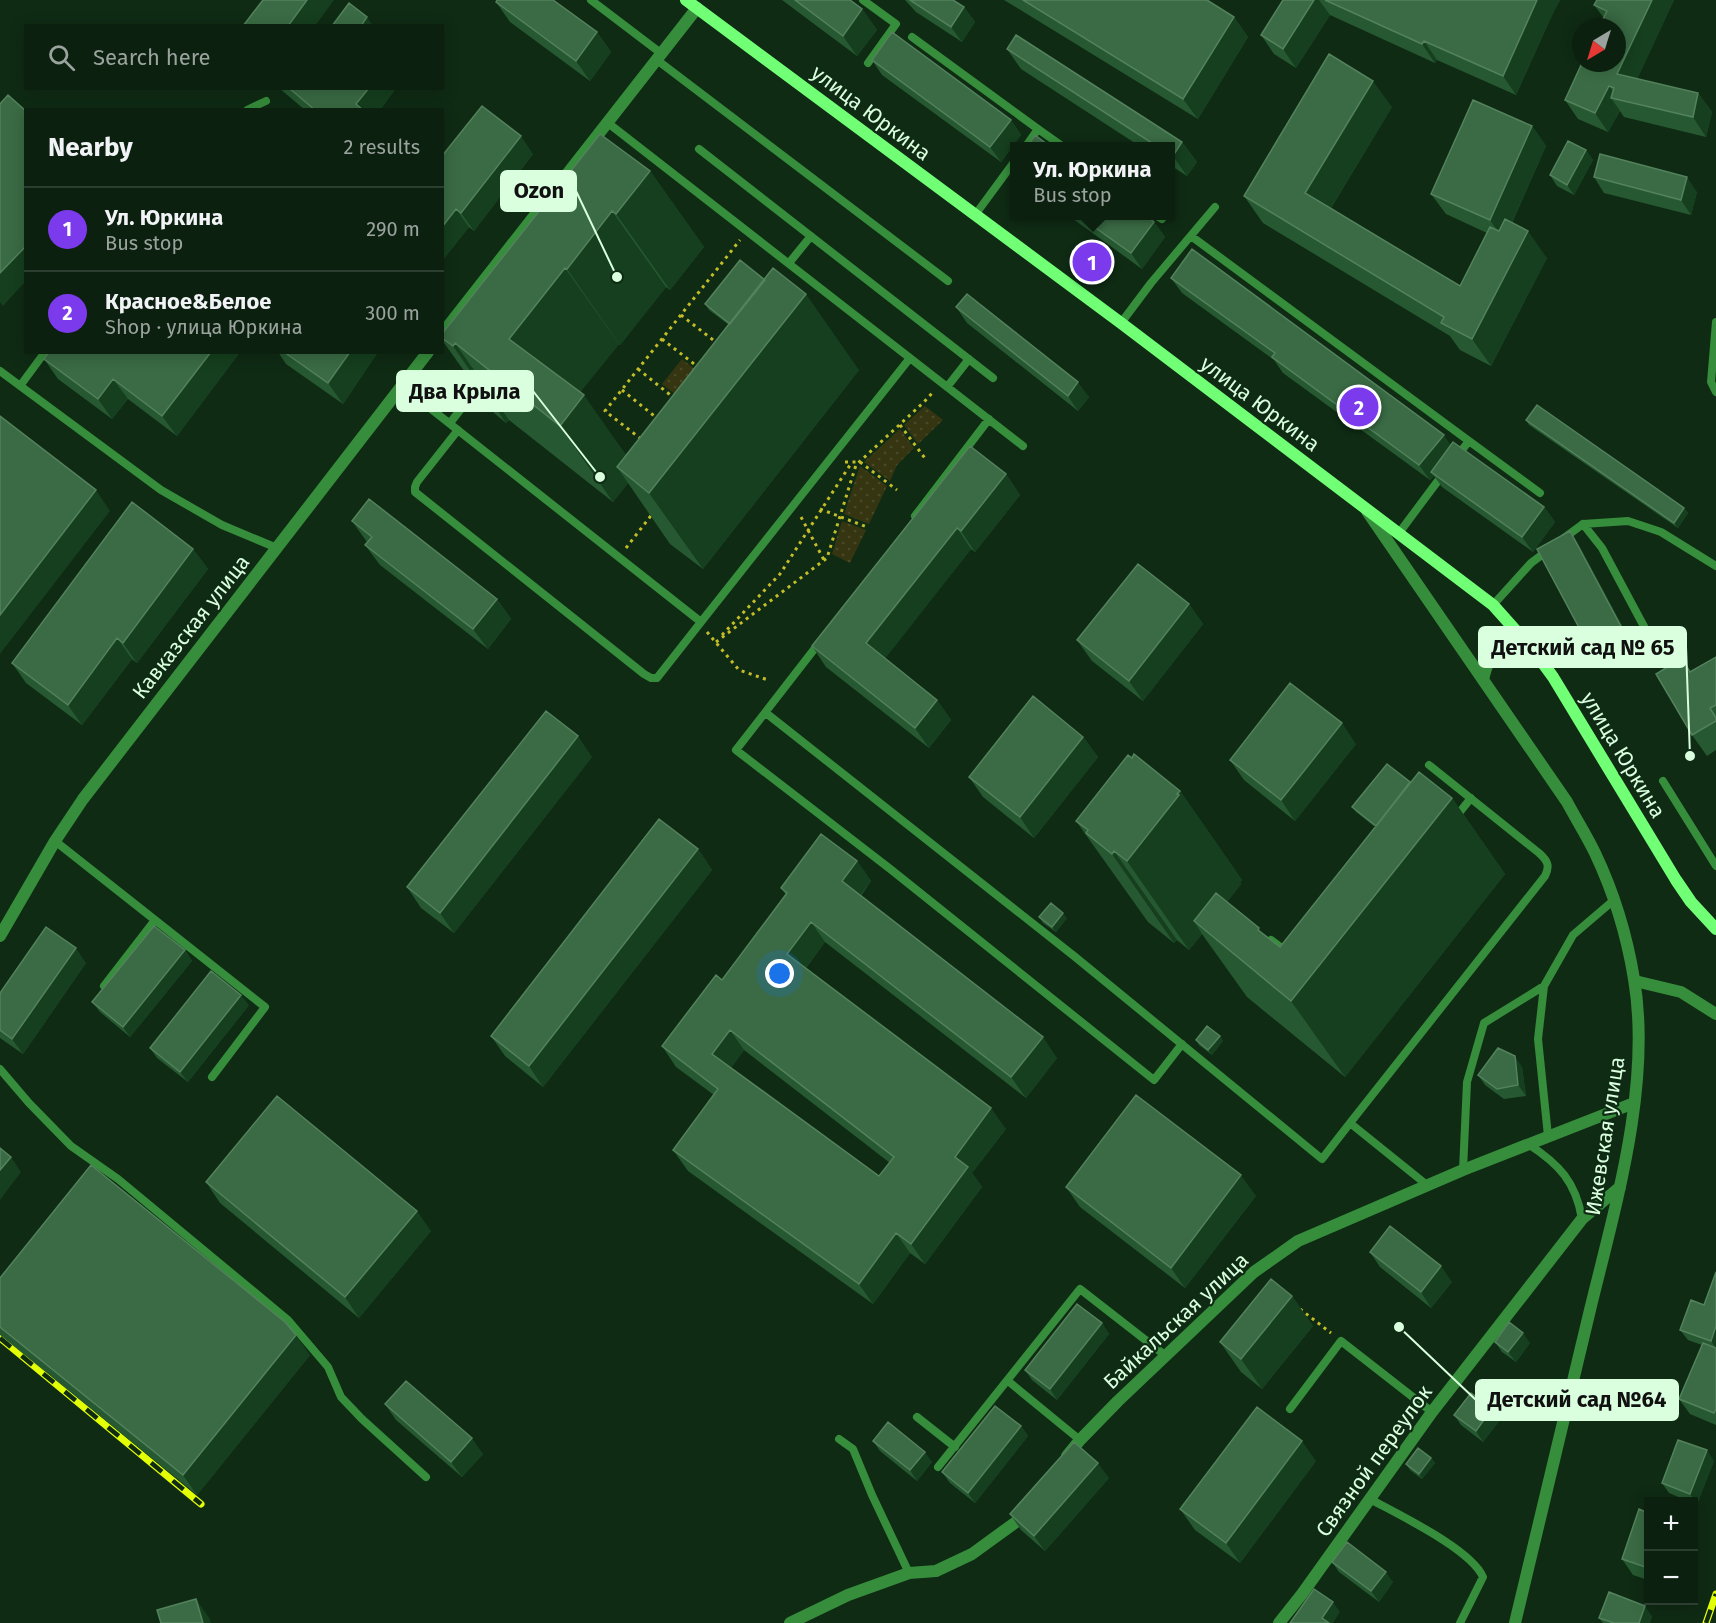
<!DOCTYPE html>
<meta charset="utf-8">
<style>
body{margin:0;font-family:"Fira Sans",sans-serif;background:#192d1d;color:#f1f3f6}
.controls{position:absolute;right:18px;bottom:18px;display:grid;overflow:hidden;border-radius:0px;box-shadow:0 3px 15px #0003}
.controls button{width:54px;height:54px;display:grid;place-items:center;padding:0;border:0;border-bottom:2px solid #2b3e2f;background:#0b200f;color:#f1f3f6;font:30px sans-serif}
.compass{position:absolute;left:1572px;top:18px;width:54px;height:54px;border-radius:50%;background:#0b200f;box-shadow:0 3px 15px #0003;rotate:218deg}
.you{position:absolute;left:780px;top:974px;width:21px;height:21px;margin:-15px;border:4px solid #fff;border-radius:50%;background:#1a73e8;box-shadow:0 0 0 9px #1a73e833}
.badge{display:grid;place-items:center;width:39px;height:39px;border-radius:50%;background:#7c3aed;color:#fff;font-size:20px;font-weight:700}
.pin{position:absolute;translate:-50% -50%;border:3px solid #fff;box-shadow:0 2px 6px #0006}
.popup{position:absolute;left:1010px;top:142px;width:165px;height:78px;box-sizing:border-box;display:grid;place-content:center;border-radius:0px;background:#0b200f;filter:drop-shadow(0 2px 4px #0005);font-size:20px;white-space:nowrap;color:#9aa39e}
.popup b{font-size:22px;color:#f1f3f6}
.popup::after{content:'';position:absolute;left:50%;top:100%;margin-left:-12px;border:12px solid transparent;border-top-color:#0b200f}
.list{margin:0;padding:0;list-style:none}
h2{display:flex;justify-content:space-between;align-items:center;height:78px;margin:0;padding:0 24px;font-size:26px}
h2 small{font-size:20px;font-weight:400;color:#9aa39e}
.list li{display:grid;grid-template-columns:39px 1fr auto;gap:18px;align-items:center;box-sizing:border-box;height:84px;padding:0 24px;border-top:2px solid #2b3e2f}
.list b{display:block;font-size:22px;white-space:nowrap}
.list p{margin:0;font-size:20px;white-space:nowrap;color:#9aa39e}
.list em{font-size:20px;font-style:normal;color:#9aa39e}
.icon{flex:none;width:33px;height:33px;fill:none;stroke:currentColor;stroke-width:2;stroke-linecap:round;stroke-linejoin:round}
.map{position:relative;flex:none;width:1716px;height:1623px;overflow:hidden}
.search{position:absolute;background:#0b200f;box-shadow:0 3px 15px #0003;left:24px;top:24px;width:420px;height:66px;display:flex;align-items:center;gap:15px;box-sizing:border-box;padding:0 21px;border-radius:0px;color:#9aa39e;font-size:22px}
.panel{position:absolute;background:#0b200f;box-shadow:0 3px 15px #0003;left:24px;top:108px;width:420px;height:246px;border-radius:0px}
.map>svg:first-child{display:block}
</style>
<div class="map">
<svg width="1716" height="1623" viewBox="0 0 1716 1623">
<defs>
<pattern id="park-dots" width="8" height="8" patternUnits="userSpaceOnUse" patternTransform="scale(1.5)"><rect width="8" height="8" fill="#363511"/><path d="M2 2h.1M6 6h.1" fill="none" stroke="#494928" stroke-width="1.8" stroke-linecap="round"/></pattern>
</defs>
<rect width="100%" height="100%" fill="#0f2b14"/>
<path fill="url(#park-dots)" d="M682,359l45,35 -20,25 -45,-35z
M925,406l18,14 -25,24 -14,-19z
M900,429l14,19 -17,17 -7,16 -26,-19z
M860,466l27,20 -18,38 -25,-10z
M842,521l24,9 -16,33 -18,-9z"/>
<g fill="none" stroke-linecap="round" stroke-linejoin="round">
<path stroke="#c5bd27" stroke-width="3" stroke-dasharray="3 4.5" stroke-linecap="butt" d="M681,315l36,28
M662,339l36,28
M638,369l36,29
M622,390l36,29
M900,425l27,36
M641,439l-36,-28 135,-171
M845,462h15l37,28
M820,509l47,18
M801,517l23,43
M626,548l27,-35
M707,632l32,38 29,10
M722,635l58,-61 72,-112
M716,642l111,-84 29,-93 68,-63 9,-10
M1300,1309l31,24"/>
<path stroke="#368d3b" stroke-width="8" d="M591,0l71,54
M863,0l33,24 -28,39
M912,37l126,92 -12,17
M657,60l291,221
M247,110l19,-9
M608,123l415,323
M1038,129l24,17
M699,149l294,229
M975,215l39,-53
M1157,216l5,3
M1191,236l278,205 -11,14
M789,263l22,-27
M1716,322l-5,60 5,10
M1121,323l30,-40 64,-76
M0,371l161,119 61,35 55,23
M20,386l25,-34
M402,386l299,236 209,-264
M947,387l22,-28
M450,423l32,-41
M458,430l-41,52 -2,5v5l229,182 7,4h6l44,-56
M1469,441l71,52
M915,516l74,-97
M1583,524l45,-3 33,11 55,34
M1399,533l44,-59
M1564,538l19,-14 19,24 46,86
M1493,605l38,-42 16,-12
M819,643l-83,107 153,118 265,212 28,-36
M766,713l308,243 248,203 28,-36
M1663,781l53,85
M1455,818l16,-20
M55,841l100,79 -51,66
M155,920l110,87 -53,70
M1271,940l16,12
M1544,986l-6,53 10,97
M0,1069l29,34 42,43 47,33 170,141 40,47 13,30 21,22 64,58
M1528,1144c31,20 48,38 54,75
M1463,1170l4,-88 17,-59 60,-37 29,-51 41,-35
M1427,1185l-77,-62 195,-247c5,-10 3,-15 -6,-23l-110,-88
M1008,1381l72,59
M1290,1409l51,-68 91,71
M917,1417l38,30
M839,1439l14,10 19,46 37,78
M938,1467l142,-178 86,67
M1370,1499c29,16 101,50 113,78l-23,46"/>
<path stroke="#368d3b" stroke-width="12" d="M442,334l255,-326
M0,936l55,-95 28,-42 345,-447
M1635,981l46,11 35,22
M1067,1456l13,-16 38,-39 136,-129 44,-31 165,-71 171,-67
M790,1623l58,-28 61,-22 27,-2 36,-17 44,-32 9,-12
M1279,1623l23,-29 130,-182 150,-193 38,-32"/>
<path stroke="#368d3b" stroke-width="12" d="M1367,511l200,291c9,17 20,34 28,51 19,40 32,83 39,126 18,106 -19,228 -44,331 -25,104 -50,209 -75,313
M1483,680c6,-29 20,-46 50,-30"/>
<path stroke="#70ff75" stroke-width="12" d="M686,0l435,323 372,282 41,46 19,26 123,203 15,22 25,27"/>
<g stroke="#e3ff05" stroke-width="7">
<path id="rail" d="M0,1338l201,166
M1706,1623l10,-29"/>
</g>
<use href="#rail" stroke="#0f2b14" stroke-width="4.5" stroke-dasharray="14" stroke-linecap="butt"/>
</g>
<path fill="#265931" fill-rule="evenodd" d="M782,0h68l12,9 15,21 -20,26z
M905,0h48l11,7 11,15 -13,20 -46,-30z
M1004,0h203l27,17 14,20 -50,82z
M1283,0h277l-7,13 -37,82 -79,-35 -2,3 -105,-48 -34,53 -22,-14 -13,-19z
M1674,0l-37,79 61,14 14,19 -6,25 -82,-20 -4,-6 -12,21 -30,-13 -13,-19 39,-82 -10,-13z
M496,2l101,30 14,20 -21,29 -80,-59z
M1007,49l175,93 15,20 -10,14 -17,-11v-18h-29l-120,-78z
M872,60l139,60 10,15 -20,27 -119,-87z
M279,88h117l-16,22h-75z
M1392,107l-61,101 129,78 27,-53 -41,-19 -15,-20 101,-68 14,20 -34,77 35,35 -56,108 -31,-16 -10,-14 -187,-113 -19,-27z
M1586,150l7,10 -19,35 -17,-9 -7,-11z
M533,154l-59,77 -5,-4 -27,34v-105z
M650,171l54,76 -34,43 -4,-3 -46,58 -1,-1 -39,48 46,63 103,-130 -20,-15 -4,-6 154,66 -156,199 -33,-25 -42,-61 -15,19 -104,-82 -3,3 -12,-10 -52,-73v-6z
M1594,177l103,15 -6,23 -87,-22z
M1069,216h77l8,6 11,15 -23,32z
M1171,278l280,167 93,62 11,15 -22,30 -91,-65 -8,-11 -4,4 -147,-107 -9,-13 -92,-67z
M956,307l133,90 -11,14 -111,-88z
M240,352l-63,84 -49,-37 -16,20 -54,-40 -14,-20z
M278,352h100l-35,52 -57,-40z
M1526,420l158,88 4,5 -10,15 -149,-103z
M1006,474l14,21 -45,57 -4,-3 -86,109 52,42 14,20 -22,28 -103,-81 -14,-21z
M352,521l145,78 14,20 -23,30 -108,-84 -15,-20 2,-3z
M1570,531l10,16 54,101 -32,17 -11,-15z
M193,549l15,20 -71,94 -5,-4 -50,66 -56,-42 -14,-20z
M1189,604l14,20 -60,77 -51,-40 -15,-21z
M1716,657v93l-9,6 -15,-21 -1,-64z
M1083,737l15,20 -64,81 -51,-41 -14,-20z
M1356,744l-61,77 -51,-41 -14,-20z
M592,757l-138,176 -33,-25 -14,-21z
M1410,782l42,16 53,76 -160,203 -98,-80 -45,-63 -13,16 -12,-10 -3,3 -26,-21 -72,-101 104,-30 62,89 -2,3 1,1 -14,18 38,33 15,12 95,-120 -19,-15 -4,-5z
M698,849l14,21 -169,217 -38,-31 -14,-20z
M857,861l14,20 -10,15 196,162 -31,40 -201,-156 -19,26 200,161 -34,44 10,14 -57,77 -15,-11 -37,51 -185,-133 -15,-21 41,-55 -38,-28 -14,-21 60,-66 64,-85 -5,-7zM744,1050l146,113 -11,13 -148,-108z
M1039,917l28,1 -11,14 -13,-9z
M185,950l7,11 -62,76 -30,-25 -8,-10z
M86,963l-63,91 -23,-16v-45z
M249,1005l-61,77 -31,-24 -7,-10z
M1220,1036l3,5 -11,14 -13,-10 -3,-5z
M1522,1067l4,29 -22,3 -19,-14 -7,-10z
M206,1182l225,49 -72,87 -139,-115z
M1066,1187l190,9 -71,92 -105,-81z
M1370,1252l82,30 -21,26 -51,-41z
M1716,1272v153l-26,-11 -11,-15 23,-54 -14,-5 -8,-10 24,-25z
M0,1278l310,77 -113,140 -197,-160z
M1292,1296l21,30 -51,63 -21,-17 -21,-30z
M1102,1323l7,11 -52,66 -25,-20 -7,-10z
M1495,1342l35,1 -14,19 -14,-10z
M385,1404l98,50 -21,23 -66,-57z
M1454,1415l46,5 -17,22 -22,-17z
M1021,1426l7,10 -53,67 -25,-20 -8,-11z
M873,1441l59,21 -15,19 -37,-30z
M1431,1458l4,5 -13,16 -12,-9 -4,-6z
M1316,1461l-76,102 -45,-33 -15,-21z
M1714,1461l-17,43 -3,-1v-1h-4l-21,-9 -7,-10z
M1109,1478l-64,73 -24,-21 -11,-16z
M1648,1513v67l-15,-5 -11,-16z
M1332,1562l61,20 -14,20 -40,-30z
M1652,1616l-2,7h-47l-4,-5z"/>
<path fill="#153f1e" d="M307,0h27l-19,26h-27z
M1314,0h5l11,15 -34,53 -13,-19z
M1537,0h23l-7,13 -37,82 -13,-19z
M1652,0h22l-43,93 -14,-19z
M964,7l11,15 -13,20 -11,-15z
M862,9l15,21 -20,26 -14,-20z
M367,17l6,9h-12z
M1234,17l14,20 -50,82 -15,-20z
M597,32l14,20 -21,29 -14,-20z
M1424,41l13,19 -2,3 -13,-19z
M1373,81l19,26 -68,112 -19,-26z
M1609,86l10,14 -8,-2 9,13 -12,21 -13,-19z
M369,88h27l-16,22h-20l-4,-6z
M1698,93l14,19 -6,25 -13,-20z
M1011,120l10,15 -20,27 -11,-15z
M1532,126l14,20 -42,94 -14,-20z
M521,136l12,18 -59,77 -13,-18z
M1182,142l15,20 -10,14 -14,-20z
M1586,150l7,10 -19,35 -7,-10z
M650,171l54,76 -34,43 -54,-76z
M1687,177l10,15 -6,23 -10,-15z
M456,209l13,18 -27,34v-34z
M612,211l54,76 -46,58 -53,-76z
M1154,222l11,15 -23,32 -11,-16z
M1528,231l19,27 -56,108 -19,-27z
M26,246v35l-23,25 -3,-4v-29z
M565,268l54,76 -57,71 -53,-76z
M806,294l53,76 -156,199 -54,-76z
M455,343l54,77 -3,3 -53,-77z
M211,352h29l-63,84 -15,-20z
M350,352h28l-35,52 -15,-21z
M113,379l15,20 -16,20 -14,-20z
M1078,382l11,15 -11,14 -10,-15z
M584,395l53,76 -20,-4 11,16 -15,19 -53,-76z
M1444,435l10,15 -23,22 3,4 -4,4 -11,-15z
M1006,474l14,21 -45,57 -14,-21z
M96,490l14,21 -110,143v-39z
M1544,507l11,15 -22,30 -11,-15z
M1684,508l4,5 -10,15 -4,-5z
M957,528l14,21 -90,115 -15,-21z
M1570,531l10,16 54,101 -10,-16z
M193,549l15,20 -71,94 -14,-20z
M497,599l14,20 -23,30 -15,-20z
M1189,604l14,20 -60,77 -14,-20z
M117,638l15,21 -50,66 -14,-20z
M937,700l14,20 -22,28 -14,-20z
M1342,723l14,21 -61,77 -14,-21z
M578,736l14,21 -138,176 -14,-20z
M1083,737l15,20 -64,81 -14,-21z
M1180,791l62,89 -2,3 1,1 -36,46 -11,-9 8,13 -13,16 -62,-89z
M1452,798l53,76 -160,203 -54,-76 -33,-71 1,-2 42,60z
M698,849l14,21 -169,217 -14,-21z
M1114,851l63,89 -3,3 -62,-89z
M857,861l14,20 -15,20 -14,-20z
M1063,913l4,5 -11,14 -4,-5z
M811,922l14,20 -24,32 -14,-20z
M76,948l10,15 -63,91 -11,-15z
M185,950l7,11 -62,76 -7,-10z
M241,995l8,10 -61,77 -8,-10z
M730,1030l14,20 -18,25 -14,-21z
M1220,1036l3,5 -11,14 -4,-5z
M1043,1037l14,21 -31,40 -15,-21z
M1515,1056l7,11 4,29 -8,-11z
M991,1108l15,21 -34,44 10,14 -57,77 -14,-20 44,-87z
M11,1157l10,15 -21,28v-30z
M1241,1175l15,21 -71,92 -14,-20z
M417,1211l14,20 -72,87 -14,-21z
M896,1233l14,20 -37,51 -14,-20z
M1441,1266l11,16 -21,26 -10,-16z
M1292,1296l21,30 -51,63 -21,-30z
M1102,1323l7,11 -52,66 -7,-11z
M1716,1326v22l-5,-7z
M1523,1333l7,10 -14,19 -8,-10z
M296,1335l14,20 -113,140 -14,-20z
M1492,1409l8,11 -17,22 -7,-11z
M1021,1426l7,10 -53,67 -7,-10z
M472,1438l11,16 -21,23 -11,-15z
M1302,1441l14,20 -76,102 -14,-20z
M1707,1450l7,11 -17,43 -7,-10z
M925,1452l7,10 -15,19 -7,-11z
M1431,1458l4,5 -13,16 -3,-5z
M1098,1463l11,15 -64,73 -11,-15z
M1386,1572l7,10 -14,20 -8,-11z
M196,1599l14,20 1,4h-8z
M1333,1602l7,10 -7,11h-8l-3,-5z
M1645,1606l7,10 -2,7h-11z"/>
<path fill="#3a6b44" stroke="#53825c" stroke-width="1.5" fill-rule="evenodd" d="M263,0h44l-19,26h-45z
M497,0h56l44,32 -21,29 -80,-59z
M795,0h55l12,9 -19,27z
M910,0h43l11,7 -13,20z
M1023,0h184l27,17 -51,82z
M1283,0h31l-31,49 -22,-14z
M1325,0h212l-34,76 -79,-35 -2,3z
M1597,0h55l-35,74 81,19 -5,24 -82,-19 3,-10 -5,-2 -14,27 -30,-13 17,-37h35v-36h-18l8,-16 -13,-6z
M349,3l18,14 -6,9h-29z
M892,32l119,88 -21,27 -118,-87z
M1016,35l166,107 -9,14 -3,-2v-7h-12l-151,-98z
M1329,54l44,27 -68,112 155,93 30,-59 9,4 6,-12 23,12 -56,108 -31,-16 3,-6 -200,-121z
M289,88h80l-13,16 7,6h-48z
M8,95l18,16v135l-26,27v-169z
M1473,100l59,26 -42,94 -59,-26z
M482,106l39,30 -60,77 -5,-4 -14,18v-71z
M600,134l50,37 -34,43 -4,-3 -45,58 -2,-1 -56,71 75,56 -24,31 -105,-83 -2,3 -11,-8v-4z
M1035,135l16,12h-24z
M1568,141l18,9 -19,35 -17,-10z
M1600,154l87,23 -6,23 -87,-23z
M1079,216h67l8,6 -23,31z
M1192,249l252,186 -25,30 -147,-108 3,-4 -104,-75z
M740,260l25,20 -35,44 -25,-20z
M773,268l33,26 -157,199 -32,-26z
M967,294l111,88 -10,14 -112,-89z
M49,352h162l-49,64 -49,-37 -15,20 -54,-40z
M284,352h66l-22,31z
M1537,405l147,103 -10,15 -148,-103z
M0,416l96,74 -96,125z
M1453,442l91,65 -22,30 -91,-65z
M970,446l36,28 -45,57 -4,-3 -91,115 71,57 -22,28 -103,-82z
M369,499l128,100 -24,30 -108,-84 7,-8 -20,-16z
M132,502l61,47 -70,94 -6,-5 -49,67 -56,-42z
M1570,531l54,101 -33,18 -54,-101z
M1138,564l51,40 -60,77 -52,-41z
M1716,657v48l-6,3 6,10v3l-24,14 -36,-61 26,-16 8,14z
M1290,683l52,40 -61,77 -51,-40z
M1033,696l50,41 -63,80 -51,-40z
M546,711l32,25 -138,177 -33,-26z
M1134,754l46,37 -3,3 2,1 -52,66 -13,-10 -2,3 -26,-21 2,-3 -12,-9 52,-66 4,3z
M1387,764l23,18 -34,44 -24,-19z
M1419,772l33,26 -161,203 -97,-80 22,-28 43,35 -1,2 22,17z
M659,819l39,30 -169,217 -38,-30z
M821,834l36,27 -15,20 201,156 -32,40 -200,-155 -24,32 204,154 -36,49 13,10 -57,77 -15,-11 -37,51 -186,-134 45,-61 -56,-43 54,-71 6,5 65,-87 -6,-5zM730,1030l164,127 -15,19 -167,-122z
M1051,903l12,10 -11,14 -13,-10z
M154,926l31,24 -62,77 -31,-25z
M46,927l30,21 -64,91 -12,-9v-37z
M211,971l30,24 -61,77 -30,-24z
M1207,1026l13,10 -12,14 -12,-10z
M1498,1048l17,8 3,29 -21,4 -19,-14z
M1136,1095l105,80 -70,93 -105,-81z
M277,1096l140,115 -72,86 -139,-115z
M0,1148l11,9 -11,13z
M91,1165l194,157 11,13 -113,140 -183,-148v-49z
M1390,1226l51,40 -20,26 -51,-40z
M1716,1272v54l-5,15 -31,-11 11,-30 13,5z
M1271,1279l21,17 -51,63 -21,-17z
M1077,1304l25,19 -52,66 -25,-19z
M1509,1322l14,11 -15,19 -13,-10z
M1703,1343l13,5v61l-2,4 -35,-14z
M406,1381l66,57 -21,24 -66,-58z
M1471,1393l21,16 -16,22 -22,-16z
M995,1406l26,20 -53,67 -26,-21z
M1257,1407l45,34 -76,102 -46,-34z
M888,1422l37,30 -15,18 -37,-29z
M1678,1440l29,10 -17,44 -28,-11z
M1074,1442l24,21 -64,73 -24,-22z
M1418,1448l13,10 -12,16 -13,-10z
M1639,1509l9,4v55l-26,-9z
M1347,1542l39,30 -15,19 -39,-29z
M1314,1589l19,13 -11,16 7,5h-39z
M1609,1592l36,14 -6,17h-25l-15,-5z
M196,1599l7,24h-42l-4,-13z"/>
<g text-anchor="middle" stroke-width="4.5" stroke-linejoin="round" paint-order="stroke">
<g font-size="21" fill="#d9ffde" stroke="#0f2b14">
<text transform="translate(871 113) rotate(37)" y="7">улица Юркина</text>
<text transform="translate(1260 404) rotate(37)" y="7">улица Юркина</text>
<text transform="translate(191 627) rotate(-52)" y="7">Кавказская улица</text>
<text transform="translate(1623 755) rotate(59)" y="7">улица Юркина</text>
<text transform="translate(1605 1136) rotate(-81)" y="7">Ижевская улица</text>
<text transform="translate(1176 1321) rotate(-43)" y="7">Байкальская улица</text>
<text transform="translate(1374 1461) rotate(-54)" y="7">Связной переулок</text>
</g>
</g>
<path fill="none" stroke="#d9ffde" stroke-width="2" d="M617 277L576 191M600 477L533 391M1690 756L1686 647M1399 1327L1476 1400"/>
<g fill="#d9ffde" stroke="#0f2b14" stroke-width="2">
<circle cx="617" cy="277" r="6"/>
<circle cx="600" cy="477" r="6"/>
<circle cx="1690" cy="756" r="6"/>
<circle cx="1399" cy="1327" r="6"/>
</g>
<g fill="#d9ffde" stroke="#d9ffde" stroke-width="2">
<rect x="501" y="171" width="75" height="40" rx="6"/>
<rect x="397" y="371" width="136" height="40" rx="6"/>
<rect x="1479" y="627" width="207" height="40" rx="6"/>
<rect x="1476" y="1380" width="202" height="40" rx="6"/>
</g>
<g font-size="22" text-anchor="middle" font-weight="bold" fill="#111">
<text x="539" y="198">Ozon</text>
<text x="465" y="399">Два Крыла</text>
<text x="1583" y="655">Детский сад № 65</text>
<text x="1577" y="1407">Детский сад №64</text>
</g>
</svg>
<div class="controls">
<button>+</button>
<button>−</button>
</div>
<svg class="compass" viewBox="-18 -18 36 36"><path d="M0-13l5 13h-10z" fill="#e53935"/><path d="M0 13l5-13h-10z" fill="#9aa39e"/></svg>
<div class="you"></div>
<div class="pin badge" style="left:1092px;top:262px">1</div>
<div class="popup"><b>Ул. Юркина</b>Bus stop</div>
<div class="pin badge" style="left:1359px;top:407px">2</div>
<div class="search"><svg class="icon" aria-label="search" viewBox="0 0 24 24"><circle cx="10" cy="10" r="6"/><path d="M15 15l6 6"/></svg>Search here</div>
<section class="panel">
<h2>Nearby<small>2 results</small></h2>
<ul class="list">
<li><span class="badge">1</span><div><b>Ул. Юркина</b><p>Bus stop</p></div><em>290 m</em></li>
<li><span class="badge">2</span><div><b>Красное&amp;Белое</b><p>Shop · улица Юркина</p></div><em>300 m</em></li>
</ul>
</section>
</div>
